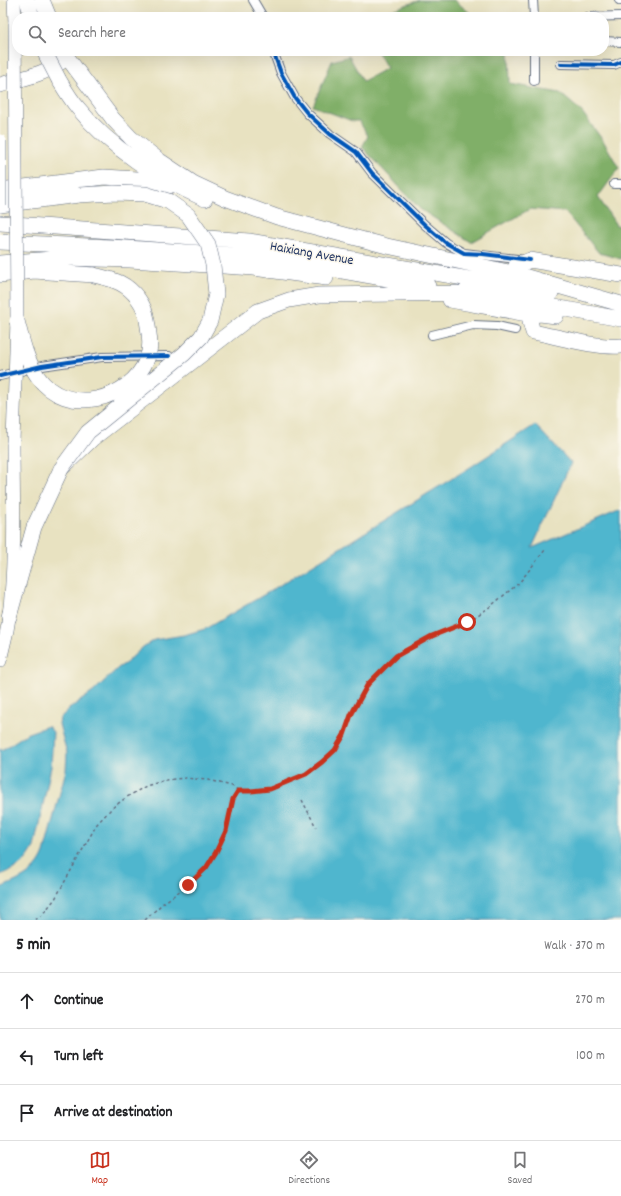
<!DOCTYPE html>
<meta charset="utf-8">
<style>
body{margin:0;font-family:Dekko,sans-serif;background:#f2f2f2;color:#202124}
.stop{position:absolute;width:12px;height:12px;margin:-9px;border:3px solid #c8321e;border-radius:50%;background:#fff}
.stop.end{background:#c8321e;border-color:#fff;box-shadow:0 1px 4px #0008}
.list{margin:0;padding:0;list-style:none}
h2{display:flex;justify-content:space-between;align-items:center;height:52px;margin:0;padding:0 16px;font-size:17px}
h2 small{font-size:13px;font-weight:400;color:#757577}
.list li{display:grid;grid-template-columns:26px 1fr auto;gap:12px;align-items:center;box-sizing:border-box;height:56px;padding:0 16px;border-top:1px solid #e0e0e0}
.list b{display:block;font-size:15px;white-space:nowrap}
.list em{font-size:13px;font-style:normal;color:#757577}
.icon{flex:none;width:22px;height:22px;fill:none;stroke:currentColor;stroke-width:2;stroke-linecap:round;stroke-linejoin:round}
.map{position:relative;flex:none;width:621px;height:920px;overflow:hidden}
.search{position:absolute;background:#fff;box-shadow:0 4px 16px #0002;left:12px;right:12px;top:12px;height:44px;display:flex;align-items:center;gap:10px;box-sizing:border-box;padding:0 14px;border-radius:16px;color:#757577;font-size:15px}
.sheet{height:220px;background:#fff}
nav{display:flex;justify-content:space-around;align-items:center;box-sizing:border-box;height:56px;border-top:1px solid #e0e0e0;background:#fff;font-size:11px;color:#757577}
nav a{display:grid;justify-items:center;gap:2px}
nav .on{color:#c8321e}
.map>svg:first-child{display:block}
</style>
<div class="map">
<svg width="621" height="920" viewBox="0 0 621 920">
<rect width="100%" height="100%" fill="#fbf7ec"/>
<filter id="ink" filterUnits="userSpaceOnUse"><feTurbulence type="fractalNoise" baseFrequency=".025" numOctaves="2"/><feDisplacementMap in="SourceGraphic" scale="8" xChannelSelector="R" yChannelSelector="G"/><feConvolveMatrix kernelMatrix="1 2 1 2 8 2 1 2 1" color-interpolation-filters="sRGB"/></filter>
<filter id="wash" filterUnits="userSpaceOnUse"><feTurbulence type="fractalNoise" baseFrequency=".012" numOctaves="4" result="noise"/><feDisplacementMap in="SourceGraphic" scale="16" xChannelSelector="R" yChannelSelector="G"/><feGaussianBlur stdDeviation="0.9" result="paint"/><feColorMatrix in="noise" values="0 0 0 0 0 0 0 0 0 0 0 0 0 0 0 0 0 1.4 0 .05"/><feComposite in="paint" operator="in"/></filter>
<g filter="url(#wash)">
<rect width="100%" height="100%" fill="#e8e2c1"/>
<path fill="#80af68" stroke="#4e6f63" d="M420,0h34l21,17h-103z
M377,51h132l1,33 50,9 22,19 22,30 15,26 -21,29 18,28 5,1v33l-22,-6 -34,-41 -35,-3 -59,33 -51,-33 -58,-62 6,-11 -9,-15h-7l-39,-15 19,-45 17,-5 14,25 24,-13z"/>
<path fill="#50b6ce" stroke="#367296" d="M535,425l36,38 -39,85 89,-38v410h-621v-32c19,-8 36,-14 44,-35l22,-83 1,-17 -8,-29 1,-6 10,-10 23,-16 25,-24 8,-5 17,-16 11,-7 30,-5 21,-6 62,-36 202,-125z
M48,726l5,6 -2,35 -17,80c-9,17 -16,21 -34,28v-126l2,1 26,-17z"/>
</g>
<g filter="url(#ink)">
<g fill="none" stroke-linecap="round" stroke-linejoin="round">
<g stroke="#636e81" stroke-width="10">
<path id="street" d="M253,0l10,17
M533,0l1,17
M619,0l2,1
M587,17l34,-1
M604,41l17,1
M273,51l8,22 14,25 12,15 23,21 26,18 16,21 53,52 21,18 18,10 62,7
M534,51v30
M561,64l53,1 7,-3
M614,184h7
M432,335l41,-10 24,1 18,4
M0,376l42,-10 60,-9 67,-1"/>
</g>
<g stroke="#636e81" stroke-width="14">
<path id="primary" d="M14,0l1,23
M0,661c3,-15 8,-30 9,-45 7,-57 4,-116 4,-174"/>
</g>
<g stroke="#636e81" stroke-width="16">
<path id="highway" d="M27,0l5,17
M42,0l7,17
M64,51l3,6 46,62 18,19 29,23 33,22 32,15 52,19 110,29 126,27 108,31
M59,80c6,10 12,20 19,28 32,40 81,71 127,91
M0,85c19,-6 47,-11 62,-24
M0,190l104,-13 33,2 32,7
M0,205l79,-10
M0,223l249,18 302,52
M0,242l111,5 152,10 165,29
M0,263l65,-5 65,2 125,8
M246,267l80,11
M513,273l3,-7 14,-6 91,15
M0,275l34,-4 60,4
M466,291l155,28
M450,300l83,15 7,-1 16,2
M533,315l-3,7 3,10c26,5 63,16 88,14
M9,617l25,-90 27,-58 31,-30 166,-128 31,-11 30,-5 157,-2"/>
</g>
<path stroke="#636e81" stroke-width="1.5" stroke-dasharray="3 3" stroke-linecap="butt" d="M302,800l14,27
M35,920l6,-4 14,-17 42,-75 15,-16 15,-11 19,-11 20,-6 19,-2 23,2 24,6 7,5h12l19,-2 36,-15 16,-12 13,-12 9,-15 7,-20 17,-31 28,-28 36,-20 35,-14 20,-13 32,-26 26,-33
M145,920l17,-16 26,-19 18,-17 10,-16 10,-21 7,-32 6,-8"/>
<use href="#street" stroke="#fff" stroke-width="8"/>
<use href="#primary" stroke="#fff" stroke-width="13"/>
<use href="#highway" stroke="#fff" stroke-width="15"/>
<g stroke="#636e81" stroke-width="14" stroke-linecap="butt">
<path id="primary-bridge" d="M0,141v65
M13,442l4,-121 -2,-298"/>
</g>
<g stroke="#636e81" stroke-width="16" stroke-linecap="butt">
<path id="highway-bridge" d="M44,51l15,29
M17,321c5,19 9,39 21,56 28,40 92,24 109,-18 5,-12 2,-26 0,-39 -2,-15 -13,-30 -27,-37 -8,-4 -18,-6 -26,-8
M61,469l27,-37 96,-78 17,-17 9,-16 6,-27 -3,-29 -5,-21 -20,-29 -20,-14 -23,-7 -31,-1 -35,2"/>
</g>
<use href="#primary-bridge" stroke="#fff" stroke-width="13"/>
<use href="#highway-bridge" stroke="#fff" stroke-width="15"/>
<g stroke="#fbf7ec" stroke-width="6">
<path id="cycleway" d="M273,51l8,22 14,25 12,15 23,21 26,18 16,21 53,52 21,18 18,10 19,1 47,6
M561,64l53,1 7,-3
M0,376l42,-10 60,-9 67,-1"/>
</g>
<use href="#cycleway" stroke="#0057b8" stroke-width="4"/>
</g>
</g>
<g fill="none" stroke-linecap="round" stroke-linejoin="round" filter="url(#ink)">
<path stroke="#c8321e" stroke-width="5" d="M188,885l18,-17 10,-16 10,-21 7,-32 5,-8h13l19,-2 36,-15 16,-12 13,-12 9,-15 7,-20 17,-31 28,-28 36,-20 35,-14"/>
</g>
<g text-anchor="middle" stroke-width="3" stroke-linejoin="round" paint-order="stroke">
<g font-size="14" fill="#1b2f5e" stroke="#fbf7ec">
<text transform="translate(312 252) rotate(10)" y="5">Haixiang Avenue</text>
</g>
</g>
</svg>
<div class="stop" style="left:467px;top:622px"></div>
<div class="stop end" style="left:188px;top:885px"></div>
<div class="search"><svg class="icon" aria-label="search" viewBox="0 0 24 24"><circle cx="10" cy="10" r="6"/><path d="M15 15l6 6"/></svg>Search here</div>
</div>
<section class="sheet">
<h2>5 min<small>Walk · 370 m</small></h2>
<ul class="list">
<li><svg class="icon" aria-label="ahead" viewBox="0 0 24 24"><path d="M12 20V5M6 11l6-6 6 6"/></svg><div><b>Continue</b></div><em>270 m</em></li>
<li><svg class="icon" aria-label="left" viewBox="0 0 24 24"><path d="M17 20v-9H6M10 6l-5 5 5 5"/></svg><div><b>Turn left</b></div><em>100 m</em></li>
<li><svg class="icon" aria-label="arrive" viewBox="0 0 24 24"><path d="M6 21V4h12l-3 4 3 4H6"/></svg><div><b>Arrive at destination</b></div></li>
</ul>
</section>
<nav>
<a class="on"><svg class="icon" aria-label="map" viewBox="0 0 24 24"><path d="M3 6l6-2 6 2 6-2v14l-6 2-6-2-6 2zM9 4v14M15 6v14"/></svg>Map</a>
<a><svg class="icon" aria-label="directions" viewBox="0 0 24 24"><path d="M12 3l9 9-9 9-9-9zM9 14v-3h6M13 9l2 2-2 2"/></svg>Directions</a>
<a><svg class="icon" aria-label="saved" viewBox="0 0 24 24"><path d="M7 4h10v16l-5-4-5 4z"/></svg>Saved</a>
</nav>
